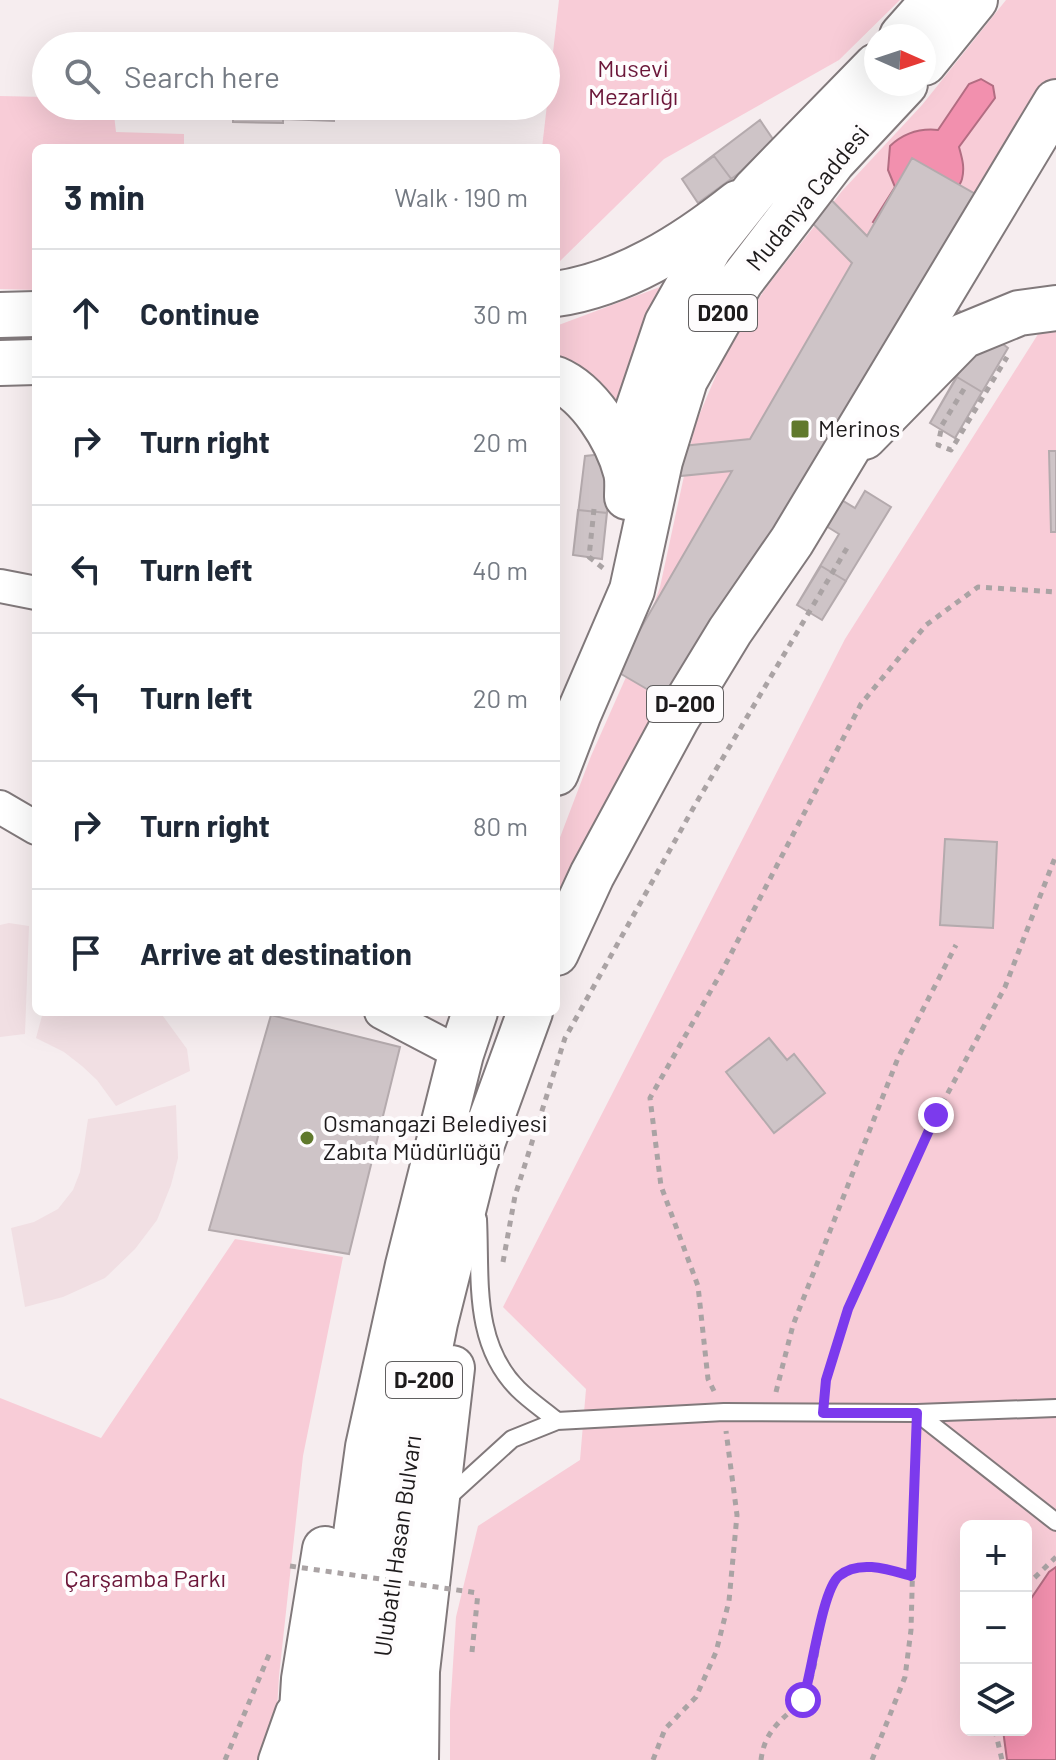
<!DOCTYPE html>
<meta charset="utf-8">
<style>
body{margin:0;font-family:Barlow,sans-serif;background:#f6f6f7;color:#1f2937}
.controls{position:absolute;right:24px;bottom:24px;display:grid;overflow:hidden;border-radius:12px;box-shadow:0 8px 32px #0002}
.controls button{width:72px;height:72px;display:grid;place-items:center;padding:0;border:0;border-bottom:2px solid #e0e1e3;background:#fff;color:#1f2937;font:40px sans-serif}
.compass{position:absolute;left:864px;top:24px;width:72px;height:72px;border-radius:50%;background:#fff;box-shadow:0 8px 32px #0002;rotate:93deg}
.stop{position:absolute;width:24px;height:24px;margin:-18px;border:6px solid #7c3aed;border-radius:50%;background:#fff}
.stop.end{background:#7c3aed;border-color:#fff;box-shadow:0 2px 8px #0008}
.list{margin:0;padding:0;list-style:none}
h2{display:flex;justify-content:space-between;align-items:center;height:104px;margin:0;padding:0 32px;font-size:34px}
h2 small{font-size:26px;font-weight:400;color:#747a83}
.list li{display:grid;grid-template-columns:52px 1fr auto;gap:24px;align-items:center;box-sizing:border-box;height:128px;padding:0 32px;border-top:2px solid #e0e1e3}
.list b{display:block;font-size:30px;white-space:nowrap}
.list em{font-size:26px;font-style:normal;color:#747a83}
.icon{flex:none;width:44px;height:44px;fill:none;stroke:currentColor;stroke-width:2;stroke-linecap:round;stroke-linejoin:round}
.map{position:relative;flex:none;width:1056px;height:1760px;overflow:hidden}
.search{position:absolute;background:#fff;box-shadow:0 8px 32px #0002;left:32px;top:32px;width:528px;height:88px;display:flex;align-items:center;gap:20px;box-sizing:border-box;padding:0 28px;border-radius:44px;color:#747a83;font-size:30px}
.panel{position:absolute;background:#fff;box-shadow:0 8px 32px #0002;left:32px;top:144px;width:528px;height:872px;border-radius:12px}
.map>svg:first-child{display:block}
</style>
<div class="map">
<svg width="1056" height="1760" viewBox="0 0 1056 1760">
<rect width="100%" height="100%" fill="#f6edef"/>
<path fill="#f1dfe3" d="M9,923l20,3 -4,108 -25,3v-112z
M43,1012h117l27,37 3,22 -74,35 -19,-26 -15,-14 -18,-14 -28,-14z
M176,1105l2,53 -7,27 -14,35 -22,29 -30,29 -42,19 -38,10 -14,-79 23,-6 24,-13 15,-19 7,-18 8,-53z"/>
<path fill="#f8ccd7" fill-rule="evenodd" d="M559,0h341l-61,60 -175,99 -106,104 2,-50 -4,-1v-64h-14z
M1006,0h50v79l-500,859v-90l35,-92 43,-97 26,-72 35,-162 33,-78 37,-58 77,-98 80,-86z
M0,96l46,1v9h67l3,26 68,2v14h-148v142l-36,-1z
M730,241l-95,211 -79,-94v-32l104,-39z
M1040,331h16v1429h-606v-49l6,-94 22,-91 102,-66 6,-71 -83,-82 342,-668zM966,1526h60v204h-60z
M235,1239l108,18 -40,199 -24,220 -5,84h-274v-362l101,40z"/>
<path fill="#f290ae" stroke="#b26d82" stroke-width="2" d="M981,79l12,7 2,12 -36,49c3,11 6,20 3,32 -5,19 -51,46 -68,58l-21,-15 22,-35 -7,-17 2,-24c14,-13 29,-18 48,-16l31,-46z
M1056,1567v193h-49l-4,-30h23v-124l23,-34z"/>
<path fill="#cec4c7" stroke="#b4aaad" stroke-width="2" d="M185,106h149v15l-51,-2v4l-50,-1v-5l-48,-2z
M760,120l17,25 90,91 45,-78 65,37 -51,90 82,63 -53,90 -25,-15 39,-68 -157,127 43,26 10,-17 26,16 -69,113 -25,-15 42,-71 -42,-26 -116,201 -65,-38 116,-200 -122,12 -8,76 -29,-4 12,-99 165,-17 102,-176 -99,-100 -55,40 -16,-24z
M714,156l18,24 -34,23 -16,-24z
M957,377l25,15 -27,46 -25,-15z
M1049,451h7v81h-5z
M578,510l29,3 -5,46 -29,-4z
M821,566l25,15 -24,39 -25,-15z
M945,839l52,3 -4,86 -53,-3z
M271,1015l129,32 -51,207 -140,-24z
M769,1038l18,22 7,-6 31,39 -51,40 -48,-61z"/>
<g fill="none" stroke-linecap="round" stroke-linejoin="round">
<g stroke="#81797b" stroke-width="20">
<path id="service" d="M478,1219c3,59 -6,124 40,170 12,12 26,21 39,32
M917,1413l139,109
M445,1500l67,-61 45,-18 167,-9 193,1 139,-5"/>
</g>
<g stroke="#81797b" stroke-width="36">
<path id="minor" d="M0,586l36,7
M0,807l36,21
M381,1012l80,42
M275,1760l17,-48"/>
</g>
<g stroke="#81797b" stroke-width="48">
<path id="primary" d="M556,294c68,-10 129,-49 182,-91
M0,315l36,-1
M0,363l36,-1
M556,379c33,14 61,59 70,93 2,8 1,17 1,25
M864,437l99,-101 56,-23 37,-5"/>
</g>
<g stroke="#81797b" stroke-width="48">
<path id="trunk" d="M902,36l32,-36
M924,63l51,-63
M633,498l3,-83 31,-92 43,-76 46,-58 120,-123
M556,773l23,-60 53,-123 28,-129 25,-81 56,-99 92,-120 72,-77
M556,953l36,-78 85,-157 53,-87 62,-90 264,-439
M299,1760l5,-81 21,-130
M335,1760l12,-161 21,-152 40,-182 53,-211 14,-42
M374,1760l12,-153 24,-159 25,-125 40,-160 55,-151
M416,1760l1,-89 35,-303"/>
</g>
<path stroke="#aaa3a4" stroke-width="5" stroke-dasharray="6 6" stroke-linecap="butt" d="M964,389l-22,36 -4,20 13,5 56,-93
M594,509l-5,48 14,11
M503,1262l12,-66 50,-158 130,-233 152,-257
M714,1391l-6,-12 -10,-93 -37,-100 -11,-88 72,-127 139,-267 65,-79 52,-38 78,5
M776,1392l17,-67 105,-267 58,-113
M825,1392l1,-12 22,-71 88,-194 69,-128 51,-132
M1026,1586l30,-29
M472,1652l6,-59
M995,1730l7,30
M225,1760l46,-110
M653,1760l12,-31 31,-32 20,-45 13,-51 8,-86 -11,-84
M761,1760c3,-24 14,-35 31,-50 4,-4 10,-8 12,-13 32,-68 -9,-154 107,-121
M872,1760l33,-83 6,-47 5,-190"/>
<use href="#service" stroke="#fff" stroke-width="16"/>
<use href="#minor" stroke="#fff" stroke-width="32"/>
<use href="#primary" stroke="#fff" stroke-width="44"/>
<use href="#trunk" stroke="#fff" stroke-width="44"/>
<path stroke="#aaa3a4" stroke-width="5" stroke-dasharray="6 6" stroke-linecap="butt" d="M290,1566l188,27"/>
</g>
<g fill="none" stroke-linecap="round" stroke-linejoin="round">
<path stroke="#7c3aed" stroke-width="10" d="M803,1700c9,-27 19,-110 36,-124 20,-17 51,-6 72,0l6,-163h-94l3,-33 22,-71 88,-194"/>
</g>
<g fill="#60792c" stroke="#fefcfd" stroke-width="3">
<rect x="790" y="419" width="20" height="20" rx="4"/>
<circle cx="307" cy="1138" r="8"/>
</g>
<g text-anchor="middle" stroke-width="8" stroke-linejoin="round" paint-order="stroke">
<g fill="#fefcfd" stroke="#605e5f" stroke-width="2">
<rect x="689" y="295" width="68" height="36" rx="6"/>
<rect x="647" y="686" width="76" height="36" rx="6"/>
<rect x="386" y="1362" width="76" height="36" rx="6"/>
</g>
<g font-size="22" font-weight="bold" fill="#1d1a1b">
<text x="723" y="321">D200</text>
<text x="685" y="712">D-200</text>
<text x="424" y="1388">D-200</text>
</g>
<g font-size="24" fill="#6b1639" stroke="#fefcfd">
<text x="633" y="77">Musevi<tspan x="633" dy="28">Mezarlığı</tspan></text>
<text x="145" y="1587">Çarşamba Parkı</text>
</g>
<g font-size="24" fill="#1d1a1b" stroke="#fefcfd">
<text transform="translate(808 198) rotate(-51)" y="8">Mudanya Caddesi</text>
<text transform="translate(398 1546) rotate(-82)" y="8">Ulubatlı Hasan Bulvarı</text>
</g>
<g font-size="24" fill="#1d1a1b" stroke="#fefcfd" text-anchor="start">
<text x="818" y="437">Merinos</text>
<text x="323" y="1132">Osmangazi Belediyesi<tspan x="323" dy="28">Zabıta Müdürlüğü</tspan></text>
</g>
</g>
</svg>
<div class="controls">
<button>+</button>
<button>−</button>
<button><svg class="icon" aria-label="layers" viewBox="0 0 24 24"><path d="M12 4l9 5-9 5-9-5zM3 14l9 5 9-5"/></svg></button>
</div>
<svg class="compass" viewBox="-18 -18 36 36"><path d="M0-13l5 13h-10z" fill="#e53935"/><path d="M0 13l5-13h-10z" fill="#747a83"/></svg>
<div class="stop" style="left:803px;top:1700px"></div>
<div class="stop end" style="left:936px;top:1115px"></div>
<div class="search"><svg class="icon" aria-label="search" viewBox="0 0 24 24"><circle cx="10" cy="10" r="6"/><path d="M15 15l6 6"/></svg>Search here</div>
<section class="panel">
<h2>3 min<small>Walk · 190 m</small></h2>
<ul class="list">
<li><svg class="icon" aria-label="ahead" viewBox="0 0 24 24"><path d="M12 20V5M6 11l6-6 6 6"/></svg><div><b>Continue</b></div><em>30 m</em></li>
<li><svg class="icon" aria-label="right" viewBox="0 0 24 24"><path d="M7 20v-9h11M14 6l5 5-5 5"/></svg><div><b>Turn right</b></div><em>20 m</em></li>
<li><svg class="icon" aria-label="left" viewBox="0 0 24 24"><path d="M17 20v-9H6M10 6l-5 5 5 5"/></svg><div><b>Turn left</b></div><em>40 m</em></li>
<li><svg class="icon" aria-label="left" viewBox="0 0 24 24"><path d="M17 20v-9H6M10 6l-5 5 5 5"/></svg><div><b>Turn left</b></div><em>20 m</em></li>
<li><svg class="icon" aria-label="right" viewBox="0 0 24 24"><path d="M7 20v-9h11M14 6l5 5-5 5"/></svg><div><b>Turn right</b></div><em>80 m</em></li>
<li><svg class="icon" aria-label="arrive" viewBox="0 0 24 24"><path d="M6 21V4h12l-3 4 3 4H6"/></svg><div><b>Arrive at destination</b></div></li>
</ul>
</section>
</div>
